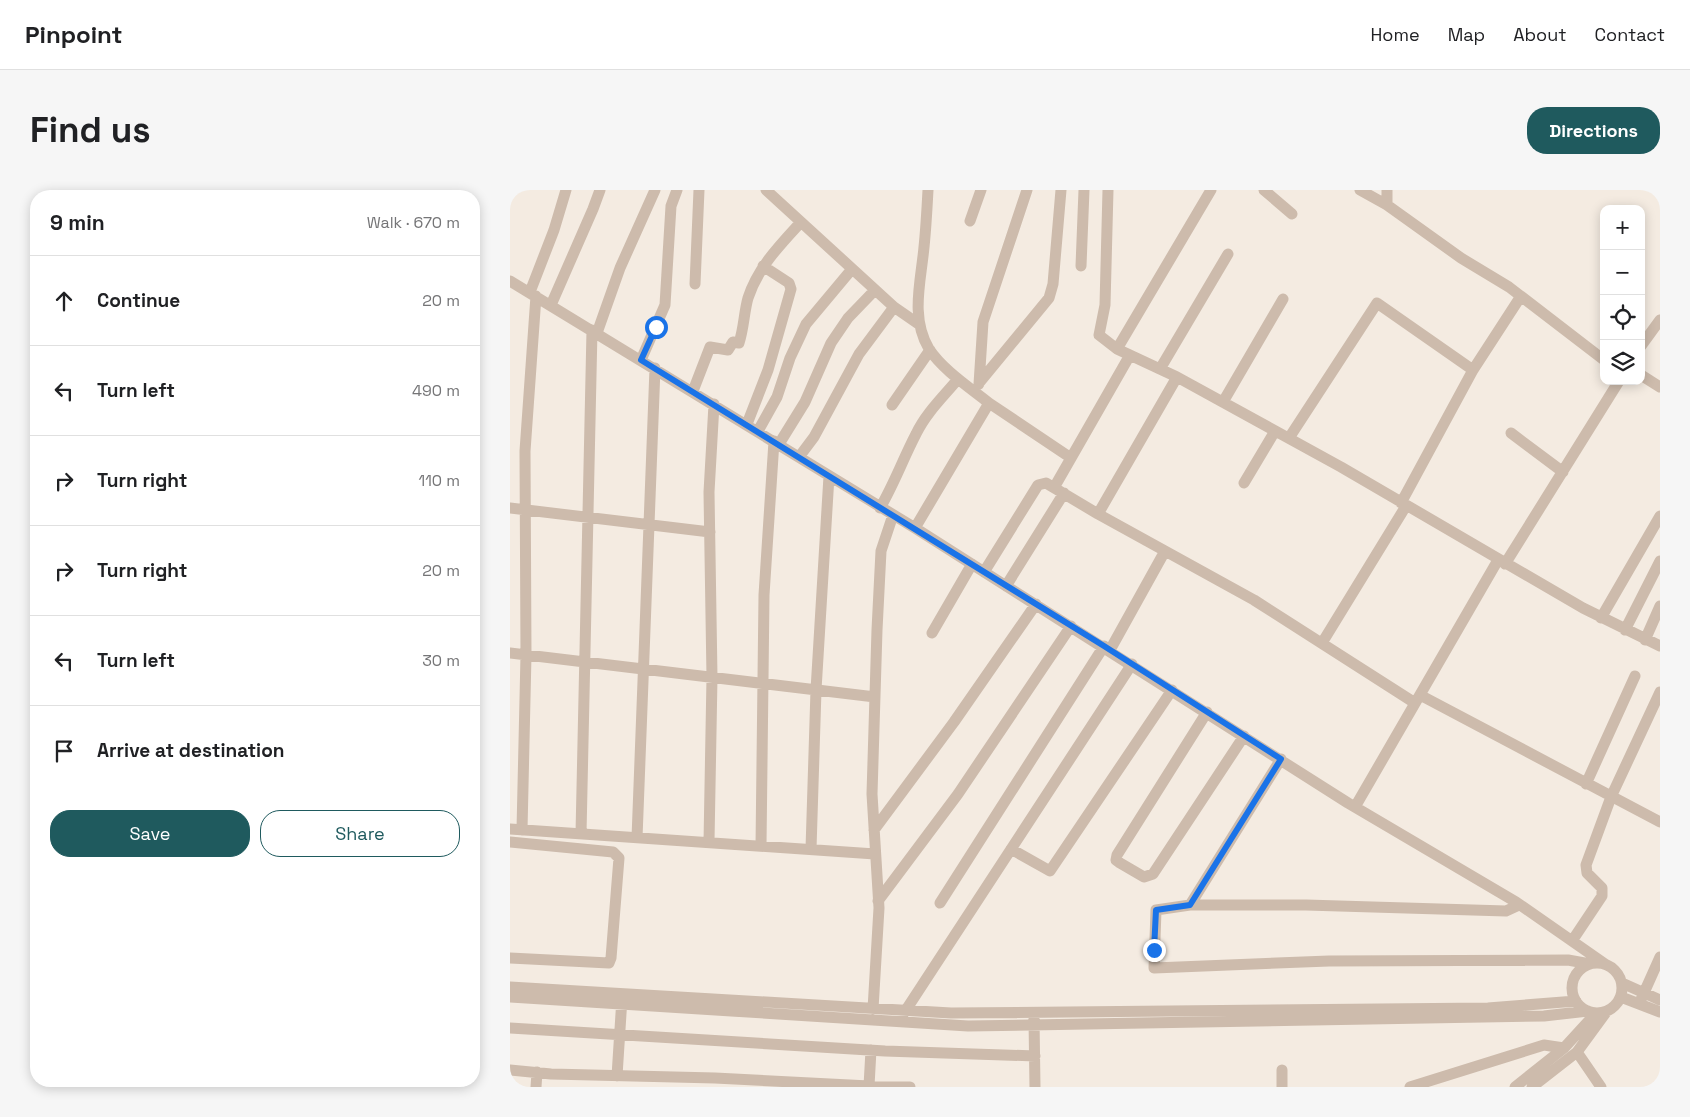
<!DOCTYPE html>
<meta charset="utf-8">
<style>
body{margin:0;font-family:"Space Grotesk",sans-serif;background:#f6f6f6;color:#202124}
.controls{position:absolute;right:15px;top:15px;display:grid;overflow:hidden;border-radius:10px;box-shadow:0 2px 12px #0003}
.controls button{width:45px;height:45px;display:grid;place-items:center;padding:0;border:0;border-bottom:1px solid #e0e0e0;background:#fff;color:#202124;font:25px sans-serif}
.stop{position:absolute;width:15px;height:15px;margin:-11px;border:4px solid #1a73e8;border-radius:50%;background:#fff}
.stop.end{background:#1a73e8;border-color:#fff;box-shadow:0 1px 5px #0008}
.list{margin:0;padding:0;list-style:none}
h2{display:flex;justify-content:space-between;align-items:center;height:65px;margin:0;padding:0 20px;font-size:21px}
h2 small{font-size:16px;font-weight:400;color:#757577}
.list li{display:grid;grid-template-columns:32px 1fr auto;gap:15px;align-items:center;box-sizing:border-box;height:90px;padding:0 20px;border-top:1px solid #e0e0e0}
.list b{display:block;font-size:19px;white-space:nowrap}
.list em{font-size:16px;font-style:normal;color:#757577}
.actions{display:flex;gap:10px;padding:15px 20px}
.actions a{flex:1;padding:11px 0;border:1px solid #1f5a5e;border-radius:20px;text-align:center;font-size:18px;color:#1f5a5e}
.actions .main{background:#1f5a5e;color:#fff}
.icon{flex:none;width:28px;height:28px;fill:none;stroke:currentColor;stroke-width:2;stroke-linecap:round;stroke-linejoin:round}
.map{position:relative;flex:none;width:1150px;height:897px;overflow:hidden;border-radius:20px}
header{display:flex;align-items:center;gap:30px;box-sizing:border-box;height:70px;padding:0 25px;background:#fff;border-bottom:1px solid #e0e0e0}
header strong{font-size:24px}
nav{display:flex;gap:28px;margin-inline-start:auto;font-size:18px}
.intro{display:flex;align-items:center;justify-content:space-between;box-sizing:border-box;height:120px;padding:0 30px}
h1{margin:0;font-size:35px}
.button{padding:12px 22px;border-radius:20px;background:#1f5a5e;color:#fff;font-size:18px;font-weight:700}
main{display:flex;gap:30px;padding:0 30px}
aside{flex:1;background:#fff;border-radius:20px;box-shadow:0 2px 12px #0003}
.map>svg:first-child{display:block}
</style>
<header>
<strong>Pinpoint</strong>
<nav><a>Home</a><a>Map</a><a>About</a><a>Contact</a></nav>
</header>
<div class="intro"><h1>Find us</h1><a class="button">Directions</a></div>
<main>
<aside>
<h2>9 min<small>Walk · 670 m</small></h2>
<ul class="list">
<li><svg class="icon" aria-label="ahead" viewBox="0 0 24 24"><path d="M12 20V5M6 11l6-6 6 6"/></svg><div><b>Continue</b></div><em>20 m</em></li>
<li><svg class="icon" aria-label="left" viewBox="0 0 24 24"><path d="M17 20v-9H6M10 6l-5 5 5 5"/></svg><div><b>Turn left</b></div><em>490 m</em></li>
<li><svg class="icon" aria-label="right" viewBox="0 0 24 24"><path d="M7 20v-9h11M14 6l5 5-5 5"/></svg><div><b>Turn right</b></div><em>110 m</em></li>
<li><svg class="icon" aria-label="right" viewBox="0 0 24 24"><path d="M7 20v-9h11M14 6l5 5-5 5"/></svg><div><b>Turn right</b></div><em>20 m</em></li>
<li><svg class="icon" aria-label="left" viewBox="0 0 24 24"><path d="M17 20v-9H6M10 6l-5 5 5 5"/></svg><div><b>Turn left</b></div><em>30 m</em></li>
<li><svg class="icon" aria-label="arrive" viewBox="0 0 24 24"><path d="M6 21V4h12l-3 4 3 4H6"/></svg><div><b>Arrive at destination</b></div></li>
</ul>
<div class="actions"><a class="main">Save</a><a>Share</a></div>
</aside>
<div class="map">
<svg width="1150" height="897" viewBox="0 0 1150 897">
<rect width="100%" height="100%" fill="#f4ebe1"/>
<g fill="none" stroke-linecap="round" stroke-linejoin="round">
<path stroke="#cdbbac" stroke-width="11" d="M256,0l128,117 26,18
M598,0l-3,115 -6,30 18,14 60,28 164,90 242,141 77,38
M754,0l28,24
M850,0l27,15
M877,0v15l74,53 48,29 95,73
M460,31l11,-31
M571,76l3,-76
M0,91l405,247 433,275 168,99 89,62
M185,94l4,-94
M20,102l24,-62 12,-40
M41,115l42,-96 7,-19
M87,143l23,-65 35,-78
M1131,156l19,-26
M607,159l94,-159
M131,170l24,-55 6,-99 6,-16
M650,179l68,-115
M1131,185l19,12
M469,193l70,-85 4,-14 8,-94
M469,194l4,-62 44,-132
M183,201l17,-44 18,3 5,-8 6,1c5,-15 5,-31 9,-45 10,-31 32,-53 53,-76
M713,212l60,-103
M479,213l82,55
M382,215l38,-55
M237,234l21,-54 23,-81 -2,-6 -26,-17
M248,241l19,-34 13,-39 16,-34 46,-55
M1001,243l52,39
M779,248l88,-135 96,67
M269,254l26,-42 26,-59 17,-25 27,-28
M289,267l15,-20 45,-83 35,-47
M734,293l31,-52
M545,296l75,-131
M891,313l72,-133 48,-74
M0,318l200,24
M370,318c14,-24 23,-49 36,-74 10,-21 27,-37 42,-55
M588,324l79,-137
M405,338l74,-125c-20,-16 -46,-33 -60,-54 -19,-32 -8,-68 -5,-102 2,-19 3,-38 4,-57
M995,374l114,-183
M474,382l54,-87 8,-2 52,31 156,86 161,103
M496,396l58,-93
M1091,428l59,-102
M1115,440l35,-69
M422,443l40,-69
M1135,450l15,-34
M812,453l84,-137
M600,460l55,-99
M0,463l365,44
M910,505l240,127
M697,522l-90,143 -1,5 4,3 24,14 9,-3 91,-138
M771,569l-91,146h116l200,6 13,-6
M1076,594l49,-108
M845,617l143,-247
M0,639l365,25
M12,640l4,-175 -1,-204 11,-155
M364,640l80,-108 82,-118
M71,644l11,-504
M127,648l18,-470
M0,652l103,10 6,6 -8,100 -2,5 -99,-5
M199,652l3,-165 -3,-185 5,-88
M251,656l3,-251 10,-154
M301,659l5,-159 13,-214
M501,659l39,22 122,-181
M368,711l80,-107 113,-168
M430,713l164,-257
M680,715l-34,5 -2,58 175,-7 239,-1 22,4
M1062,751l30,-45v-8l-15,-15 -1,-8 25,-68 49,-105
M1062 798a25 25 0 1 1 50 0a25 25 0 1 1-50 0Z
M1112,793l38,17
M0,797l441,26 537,-5 88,-7
M0,807l458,29 576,-10 44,-5
M1111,807l39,15
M1129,814l21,-47
M363,819l6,-101 -7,-114 5,-164 4,-79 12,-36
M392,826l230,-352
M524,829l1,68
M0,838l375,23 150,5
M1067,862l24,35
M0,880l41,4 164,4 154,8 2,-36
M107,886l5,-78
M26,897l1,-15
M359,897h41
M772,897v-17
M900,897l134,-42 20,3
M1005,897l49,-39 32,-35
M1022,897l45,-35 30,-41"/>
</g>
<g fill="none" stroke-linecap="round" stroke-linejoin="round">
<path stroke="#1a73e8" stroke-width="6" d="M146,137l-15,33 463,286 177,113 -91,146 -34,5 -2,40"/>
</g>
</svg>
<div class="controls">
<button>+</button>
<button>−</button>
<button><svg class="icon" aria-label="locate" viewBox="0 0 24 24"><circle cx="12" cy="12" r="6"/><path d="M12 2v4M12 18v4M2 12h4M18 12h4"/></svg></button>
<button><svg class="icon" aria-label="layers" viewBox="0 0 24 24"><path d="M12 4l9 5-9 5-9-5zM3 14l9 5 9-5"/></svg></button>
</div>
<div class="stop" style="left:146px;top:137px"></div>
<div class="stop end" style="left:644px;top:760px"></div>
</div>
</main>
